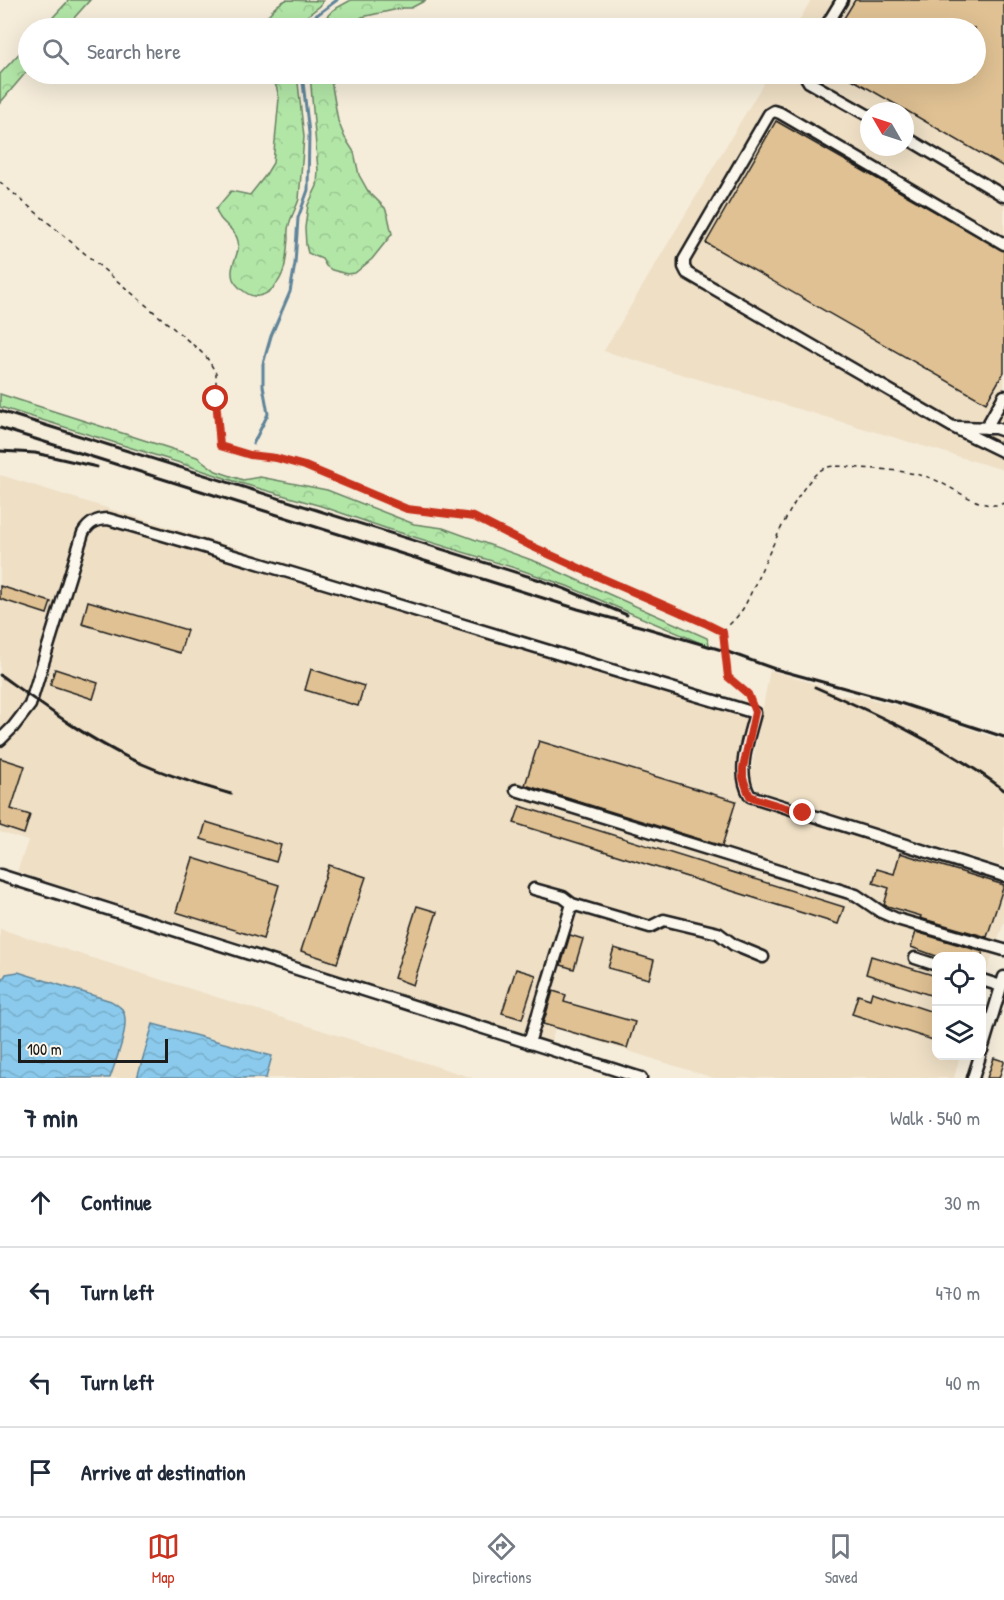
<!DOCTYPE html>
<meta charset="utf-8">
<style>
body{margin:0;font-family:"Patrick Hand",sans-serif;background:#f6f6f7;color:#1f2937}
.controls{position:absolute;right:18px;bottom:18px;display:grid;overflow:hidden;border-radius:12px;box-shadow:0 6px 24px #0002}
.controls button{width:54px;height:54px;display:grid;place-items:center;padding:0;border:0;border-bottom:2px solid #e0e1e3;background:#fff;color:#1f2937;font:30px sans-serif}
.compass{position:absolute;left:860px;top:102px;width:54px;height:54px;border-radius:50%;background:#fff;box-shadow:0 6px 24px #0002;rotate:309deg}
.scale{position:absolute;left:18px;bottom:15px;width:150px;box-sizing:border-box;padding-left:6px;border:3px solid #1c1c1c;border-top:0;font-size:16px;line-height:21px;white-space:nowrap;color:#1c1c1c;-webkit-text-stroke:4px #fbf7ec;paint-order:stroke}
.stop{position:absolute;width:18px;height:18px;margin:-14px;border:4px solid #c8321e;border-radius:50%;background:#fff}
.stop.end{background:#c8321e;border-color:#fff;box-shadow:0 2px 6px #0008}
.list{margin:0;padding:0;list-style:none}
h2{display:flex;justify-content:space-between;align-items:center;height:78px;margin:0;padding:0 24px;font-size:26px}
h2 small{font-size:20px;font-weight:400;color:#747a83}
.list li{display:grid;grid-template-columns:39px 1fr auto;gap:18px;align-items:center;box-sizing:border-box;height:90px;padding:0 24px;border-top:2px solid #e0e1e3}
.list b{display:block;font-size:22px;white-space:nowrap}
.list em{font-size:20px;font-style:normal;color:#747a83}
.icon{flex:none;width:33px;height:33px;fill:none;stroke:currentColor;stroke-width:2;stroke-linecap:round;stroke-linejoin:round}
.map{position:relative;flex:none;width:1004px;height:1078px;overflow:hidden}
.search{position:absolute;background:#fff;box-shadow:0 6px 24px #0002;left:18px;right:18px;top:18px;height:66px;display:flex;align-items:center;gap:15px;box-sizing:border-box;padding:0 21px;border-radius:33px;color:#747a83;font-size:22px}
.sheet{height:438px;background:#fff}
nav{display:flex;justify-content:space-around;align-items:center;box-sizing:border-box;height:84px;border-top:2px solid #e0e1e3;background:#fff;font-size:16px;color:#747a83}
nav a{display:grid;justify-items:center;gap:3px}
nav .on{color:#c8321e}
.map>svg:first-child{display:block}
</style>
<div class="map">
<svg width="1004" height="1078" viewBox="0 0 1004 1078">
<defs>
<pattern id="forest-crowns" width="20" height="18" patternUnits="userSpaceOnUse" patternTransform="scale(1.5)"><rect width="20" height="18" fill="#b2e6a7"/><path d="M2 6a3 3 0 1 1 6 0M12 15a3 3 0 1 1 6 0" fill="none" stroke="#98c58f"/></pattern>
<pattern id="water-waves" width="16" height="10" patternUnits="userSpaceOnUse" patternTransform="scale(1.5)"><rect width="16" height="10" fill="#8bcaec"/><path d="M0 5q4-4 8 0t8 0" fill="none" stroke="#77adca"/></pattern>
</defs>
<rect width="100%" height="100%" fill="#f5ecda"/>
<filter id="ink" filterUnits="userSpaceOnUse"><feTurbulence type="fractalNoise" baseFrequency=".0167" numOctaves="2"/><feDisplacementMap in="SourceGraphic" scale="12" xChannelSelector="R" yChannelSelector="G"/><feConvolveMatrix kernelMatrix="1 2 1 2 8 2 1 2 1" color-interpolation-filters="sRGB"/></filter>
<g filter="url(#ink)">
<path fill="#eedfc5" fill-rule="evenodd" d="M811,0h193v470l-400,-119 165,-277h207v-46h-181zM869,111h36v36h-36z
M0,475l757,234 -18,69 7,24 258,79v41l-22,63v-28h-46v99h24l-6,22h-240l-159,-50 -4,14 -534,-170 11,-31 -28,-9z
M770,670l48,15 22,10 25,3 51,12 88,31v126l-246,-75 -8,-15z
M0,929l473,149h-473z"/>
<path fill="url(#forest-crowns)" stroke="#678162" stroke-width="1.5" d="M69,0h21l-25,28h-22z
M286,0l37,1 -3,5 -13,10 -9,12h-36c3,-11 13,-23 24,-28z
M351,0h75l-15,8h-8l-41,9 -14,11h-32l17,-18z
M28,44v26l-28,33v-29z
M271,74h26l7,63 -5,62c-3,10 -8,17 -10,26 -2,4 -1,10 -1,14 -2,17 -1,34 -14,48 -5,6 -13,10 -20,9 -7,-1 -18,-10 -21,-17 -5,-15 10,-27 4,-41 -5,-12 -18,-15 -21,-29l15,-18 19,4 15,-19 8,-13 6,-65 -2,-9z
M310,74h20l8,47 7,17 9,14 5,23 9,16 17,17 3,8 4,18 -20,25 -17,14 -8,1 -15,-4 -6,-4 -4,-7 -14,-6 -2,-8 -1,-17 3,-23 9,-19 1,-16z
M0,394l197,63 19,14 27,9 17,-3 67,13 87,34 29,4 94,34 170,76 3,9 -143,-61 -46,-16 -136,-42 -64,-22 -81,-23 -60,-20 -180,-56z"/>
<path fill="url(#water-waves)" stroke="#5f8499" stroke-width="1.5" d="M18,972l93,29c3,2 8,5 11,8 10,15 -7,53 -12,69h-110v-94l6,-10z
M153,1024l119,32 -6,22h-129z"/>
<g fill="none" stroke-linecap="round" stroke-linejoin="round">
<path stroke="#5f8499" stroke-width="3" d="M303,28l7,-8 27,-20
M253,444l15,-30 -5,-28v-22l8,-28 19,-44 5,-28 3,-46 10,-28 1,-57 -7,-59"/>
</g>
<path fill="#dfc193" stroke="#1c1c1c" stroke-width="1.5" d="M855,0h149v167l-161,-93h132v-46h-137z
M776,121l228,130v121l-18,31 -280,-160z
M0,586l51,16 -4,12 -47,-15z
M88,601l99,29 -7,23 -98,-29z
M55,669l43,14 -5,16 -43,-14z
M311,669l53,17 -6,20 -53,-16z
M539,741l197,60 -14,45 -197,-61z
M0,758l25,8 -14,43 19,6 -6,19 -24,-8z
M520,806l324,101 -6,17 -324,-101z
M206,822l75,23 -5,17 -75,-23z
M900,853l104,32 -17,52 -67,-19 1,-2 -37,-11 5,-17 -16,-5 4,-14 17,5z
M193,858l86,27 -16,54 -87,-27z
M329,865l37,12 -29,86 -36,-12z
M417,906l20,6 -24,73 -19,-7z
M916,932l67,20 -2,5h-42l-28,-10z
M570,935l13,4 -9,30 -13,-4z
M614,948l40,12 -5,19 -41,-11z
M871,956l65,20v21l-70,-23z
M516,969l20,6 -14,44 -20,-6z
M553,991l13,4 -2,7 71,20 -8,26 -84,-24z
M872,992l64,21v28l-84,-27 6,-19 12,4z
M994,1058l10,3v2l-5,15h-12z"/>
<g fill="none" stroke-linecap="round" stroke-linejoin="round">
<g stroke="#1c1c1c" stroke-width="15">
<path id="minor" d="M825,28l17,-28
M804,74l5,8 60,34
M905,137l99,59
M1004,244l-224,-131 -6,-2 -5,3 -85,146v7l3,6 266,154 51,25
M957,427l38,1 9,3
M986,428l18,-32
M0,740l13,-13 17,-22 53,-172c6,-10 13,-14 25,-14 216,62 431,130 647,194 -6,25 -20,58 -5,83l254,80
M516,790l340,105 25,17 16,7 107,31
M0,875l641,203
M534,889l29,8 9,7 78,23 14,-7 54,13 16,12 29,12
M915,958l21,7
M982,980l19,6
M529,1043l43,-139
M982,1050l22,-73
M973,1078l7,-22"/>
</g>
<path stroke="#1c1c1c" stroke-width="1.5" stroke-dasharray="4.5 4.5" stroke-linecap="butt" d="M0,182l198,167 9,9 9,15v26l4,47 30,9 26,3 29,8 102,43 67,8 55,28 60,28 116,50 18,9 5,45 20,17 2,6
M723,631c7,-7 16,-15 21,-24 15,-27 55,-135 84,-140 10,-2 21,0 32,1 23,1 46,3 68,9 22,7 54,36 76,26"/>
<use href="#minor" stroke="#fbf7ec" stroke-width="10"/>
<path stroke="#1c1c1c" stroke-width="3" d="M0,411l537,168 28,10 62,26
M0,428l578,181 65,18 82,24 50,18 128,35 101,33
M0,451l35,2 62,14
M0,675c42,30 85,62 131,84 32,15 66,25 100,35
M815,687c64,28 133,60 189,103"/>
</g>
</g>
<g fill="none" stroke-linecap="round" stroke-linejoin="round" filter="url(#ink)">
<path stroke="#c8321e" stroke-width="8" d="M216,399l4,47 30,9 26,3 29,8 102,43 67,8 55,28 61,28 115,50 18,9 5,45 20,17 7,18 -12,56v10l5,14 2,4 7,3 46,14"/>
</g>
</svg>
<div class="controls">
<button><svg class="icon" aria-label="locate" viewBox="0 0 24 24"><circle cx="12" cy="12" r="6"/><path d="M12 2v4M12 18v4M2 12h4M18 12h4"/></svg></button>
<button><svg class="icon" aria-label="layers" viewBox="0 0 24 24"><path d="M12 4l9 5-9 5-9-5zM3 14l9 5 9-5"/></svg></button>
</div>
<svg class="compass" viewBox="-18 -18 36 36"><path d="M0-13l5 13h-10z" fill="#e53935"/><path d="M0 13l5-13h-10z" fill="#747a83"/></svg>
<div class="scale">100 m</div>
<div class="stop" style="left:216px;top:399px"></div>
<div class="stop end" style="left:803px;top:813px"></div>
<div class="search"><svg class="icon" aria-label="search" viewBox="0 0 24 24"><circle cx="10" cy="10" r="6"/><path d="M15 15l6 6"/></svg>Search here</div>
</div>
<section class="sheet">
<h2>7 min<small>Walk · 540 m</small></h2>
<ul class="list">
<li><svg class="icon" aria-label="ahead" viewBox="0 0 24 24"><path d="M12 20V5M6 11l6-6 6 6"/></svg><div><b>Continue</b></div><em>30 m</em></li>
<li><svg class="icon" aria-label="left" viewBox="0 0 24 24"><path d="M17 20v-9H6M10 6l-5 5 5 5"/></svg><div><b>Turn left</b></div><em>470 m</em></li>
<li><svg class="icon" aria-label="left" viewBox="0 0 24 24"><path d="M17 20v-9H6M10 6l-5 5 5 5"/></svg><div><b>Turn left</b></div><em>40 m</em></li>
<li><svg class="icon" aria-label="arrive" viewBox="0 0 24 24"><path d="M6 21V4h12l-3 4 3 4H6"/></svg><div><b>Arrive at destination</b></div></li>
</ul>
</section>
<nav>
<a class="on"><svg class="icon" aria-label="map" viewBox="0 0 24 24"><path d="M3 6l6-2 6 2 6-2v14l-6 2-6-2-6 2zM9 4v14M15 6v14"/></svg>Map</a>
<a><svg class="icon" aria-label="directions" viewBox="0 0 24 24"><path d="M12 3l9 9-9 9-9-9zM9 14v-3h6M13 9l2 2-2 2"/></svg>Directions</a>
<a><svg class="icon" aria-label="saved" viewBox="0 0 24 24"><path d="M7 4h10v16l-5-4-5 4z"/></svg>Saved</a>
</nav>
